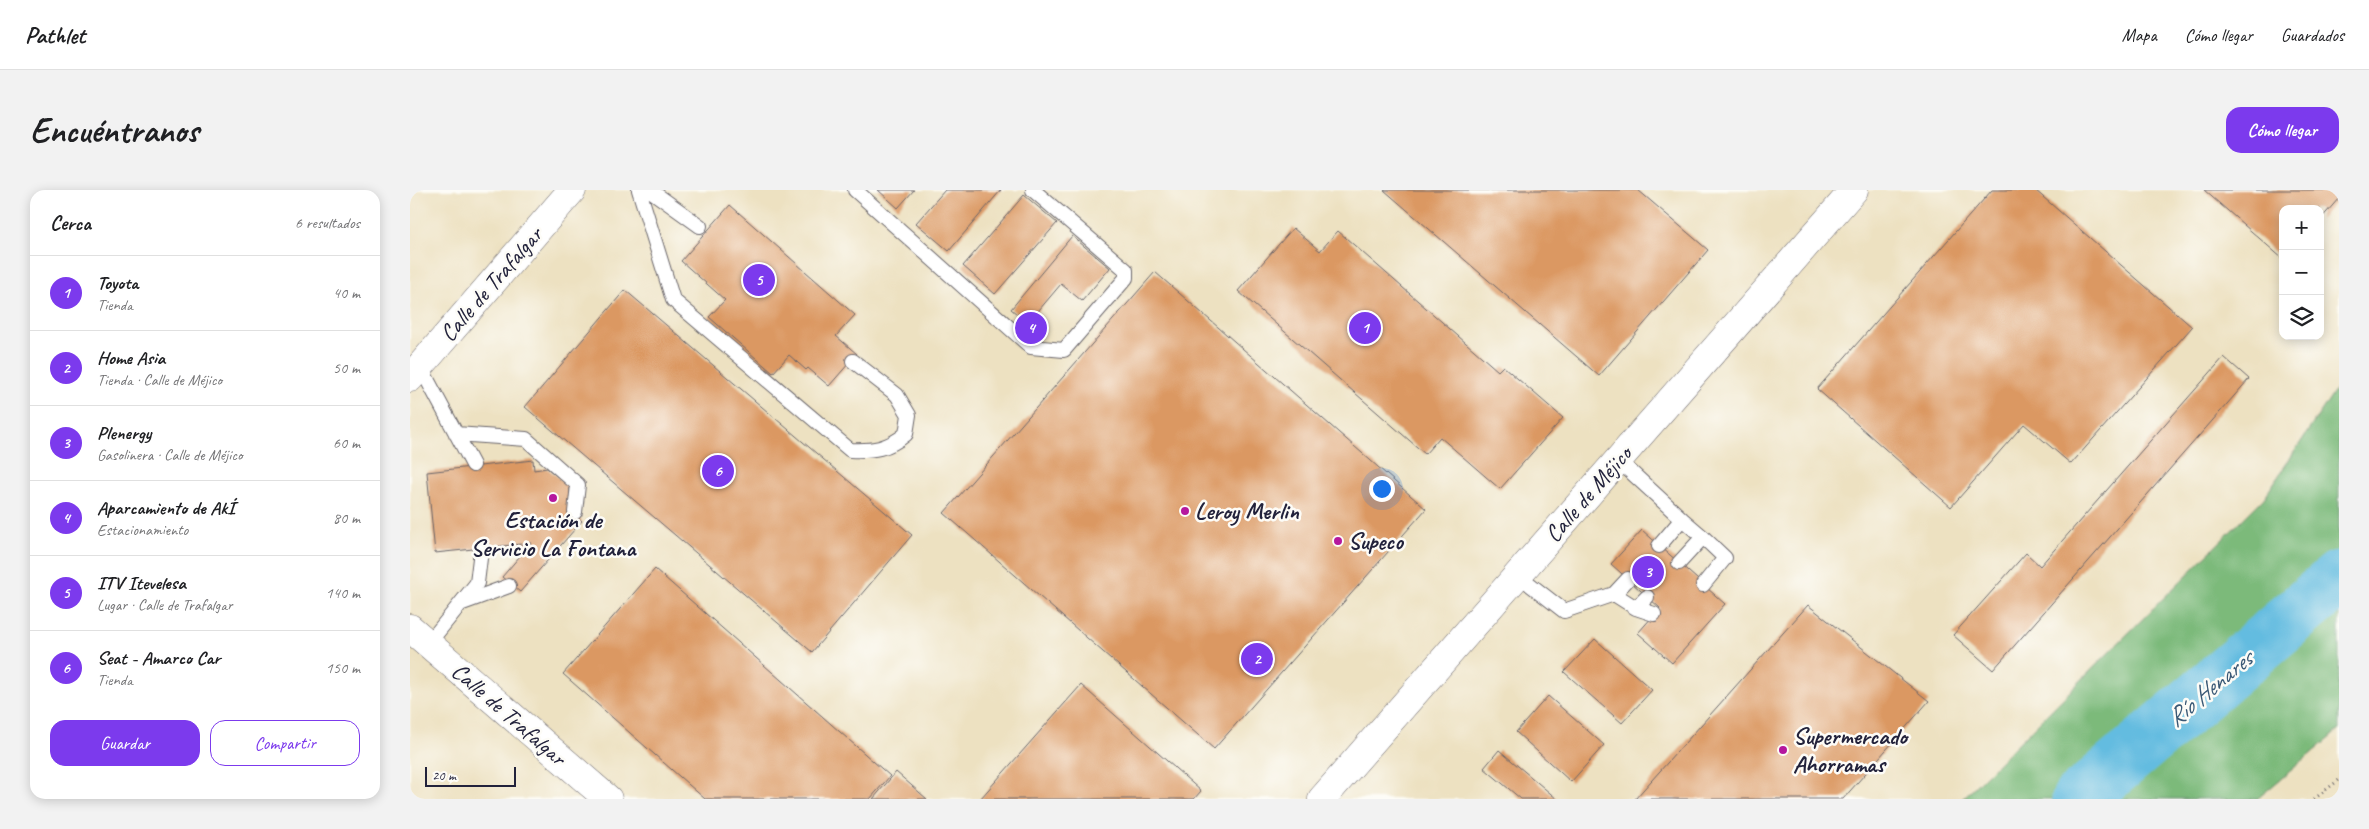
<!DOCTYPE html>
<html lang="es">
<meta charset="utf-8">
<style>
body{margin:0;font-family:Caveat,sans-serif;background:#f2f2f2;color:#202124}
.controls{position:absolute;right:15px;top:15px;display:grid;overflow:hidden;border-radius:10px;box-shadow:0 2px 12px #0003}
.controls button{width:45px;height:45px;display:grid;place-items:center;padding:0;border:0;border-bottom:1px solid #e0e0e0;background:#fff;color:#202124;font:25px sans-serif}
.scale{position:absolute;left:15px;bottom:12px;width:91px;box-sizing:border-box;padding-left:5px;border:2px solid #22223b;border-top:0;font-size:14px;line-height:18px;white-space:nowrap;color:#22223b;-webkit-text-stroke:4px #fdfcf7;paint-order:stroke}
.you{position:absolute;left:971px;top:298px;width:18px;height:18px;margin:-12px;border:4px solid #fff;border-radius:50%;background:#1a73e8;box-shadow:0 0 0 8px #1a73e833}
.badge{display:grid;place-items:center;width:32px;height:32px;border-radius:50%;background:#7c3aed;color:#fff;font-size:16px;font-weight:700}
.pin{position:absolute;translate:-50% -50%;border:2px solid #fff;box-shadow:0 1px 5px #0006}
.list{margin:0;padding:0;list-style:none}
h2{display:flex;justify-content:space-between;align-items:center;height:65px;margin:0;padding:0 20px;font-size:21px}
h2 small{font-size:16px;font-weight:400;color:#757577}
.list li{display:grid;grid-template-columns:32px 1fr auto;gap:15px;align-items:center;box-sizing:border-box;height:75px;padding:0 20px;border-top:1px solid #e0e0e0}
.list b{display:block;font-size:19px;white-space:nowrap}
.list p{margin:0;font-size:16px;white-space:nowrap;color:#757577}
.list em{font-size:16px;font-style:normal;color:#757577}
.actions{display:flex;gap:10px;padding:15px 20px}
.actions a{flex:1;padding:11px 0;border:1px solid #7c3aed;border-radius:15px;text-align:center;font-size:18px;color:#7c3aed}
.actions .main{background:#7c3aed;color:#fff}
.icon{flex:none;width:28px;height:28px;fill:none;stroke:currentColor;stroke-width:2;stroke-linecap:round;stroke-linejoin:round}
.map{position:relative;flex:none;width:1929px;height:609px;overflow:hidden;border-radius:15px}
header{display:flex;align-items:center;gap:30px;box-sizing:border-box;height:70px;padding:0 25px;background:#fff;border-bottom:1px solid #e0e0e0}
header strong{font-size:24px}
nav{display:flex;gap:28px;margin-inline-start:auto;font-size:18px}
.intro{display:flex;align-items:center;justify-content:space-between;box-sizing:border-box;height:120px;padding:0 30px}
h1{margin:0;font-size:35px}
.button{padding:12px 22px;border-radius:15px;background:#7c3aed;color:#fff;font-size:18px;font-weight:700}
main{display:flex;gap:30px;padding:0 30px}
aside{flex:1;background:#fff;border-radius:15px;box-shadow:0 2px 12px #0003}
.map>svg:first-child{display:block}
</style>
<header>
<strong>Pathlet</strong>
<nav><a>Mapa</a><a>Cómo llegar</a><a>Guardados</a></nav>
</header>
<div class="intro"><h1>Encuéntranos</h1><a class="button">Cómo llegar</a></div>
<main>
<aside>
<h2>Cerca<small>6 resultados</small></h2>
<ul class="list">
<li><span class="badge">1</span><div><b>Toyota</b><p>Tienda</p></div><em>40 m</em></li>
<li><span class="badge">2</span><div><b>Home Asia</b><p>Tienda · Calle de Méjico</p></div><em>50 m</em></li>
<li><span class="badge">3</span><div><b>Plenergy</b><p>Gasolinera · Calle de Méjico</p></div><em>60 m</em></li>
<li><span class="badge">4</span><div><b>Aparcamiento de AkÍ</b><p>Estacionamiento</p></div><em>80 m</em></li>
<li><span class="badge">5</span><div><b>ITV Itevelesa</b><p>Lugar · Calle de Trafalgar</p></div><em>140 m</em></li>
<li><span class="badge">6</span><div><b>Seat - Amarco Car</b><p>Tienda</p></div><em>150 m</em></li>
</ul>
<div class="actions"><a class="main">Guardar</a><a>Compartir</a></div>
</aside>
<div class="map">
<svg width="1929" height="609" viewBox="0 0 1929 609">
<rect width="100%" height="100%" fill="#fdfcf7"/>
<filter id="ink" filterUnits="userSpaceOnUse"><feTurbulence type="fractalNoise" baseFrequency=".02" numOctaves="2"/><feDisplacementMap in="SourceGraphic" scale="10" xChannelSelector="R" yChannelSelector="G"/><feConvolveMatrix kernelMatrix="1 2 1 2 8 2 1 2 1" color-interpolation-filters="sRGB"/></filter>
<filter id="wash" filterUnits="userSpaceOnUse"><feTurbulence type="fractalNoise" baseFrequency=".0096" numOctaves="4" result="noise"/><feDisplacementMap in="SourceGraphic" scale="20" xChannelSelector="R" yChannelSelector="G"/><feGaussianBlur stdDeviation="1.12" result="paint"/><feColorMatrix in="noise" values="0 0 0 0 0 0 0 0 0 0 0 0 0 0 0 0 0 1.4 0 .05"/><feComposite in="paint" operator="in"/></filter>
<g filter="url(#wash)">
<rect width="100%" height="100%" fill="#ede1c1"/>
<path fill="#7bba7a" stroke="#4e6e5a" d="M1929,194v346l-82,69h-295l302,-301z"/>
<g fill="none" stroke-linecap="round" stroke-linejoin="round">
<path stroke="#63bce0" stroke-width="55" d="M1669,609l260,-221"/>
</g>
<g id="blocks">
<path fill="#db9862" d="M468,0h36l-16,18z
M535,0h56l-52,61 -33,-28z
M974,0h254l70,60 -109,126z
M1582,0h43l157,137 -121,137 -47,-40 -73,83 -134,-118z
M1794,0h135v8l-19,22v-11h-37v50z
M614,5l33,28 -62,71 -32,-28z
M320,15l125,110 -19,21 21,18 -28,32 -21,-18 -2,2 -17,-15 -16,18 -64,-56 16,-17 -44,-39z
M883,38l27,23 18,-20 160,140 5,-5 60,52 -63,71 -60,-52 -15,17 -187,-163z
M662,46l38,32 -28,33 -21,-17 -33,39 -17,-14z
M745,82l271,237 -212,240 -270,-236z
M215,100l287,245 -100,117 -287,-245z
M1814,167l25,22 -256,291 -40,-35 73,-82 14,13z
M123,270l1,10 13,-2 23,19 -1,22 13,12 -62,71 -18,-15 29,-34 -96,10 -8,-81z
M1232,340l83,74 -53,59 -34,-30 22,-25 -49,-44z
M245,379l235,207 -20,23h-165l-142,-125z
M1398,415l121,96 -86,98h-208z
M1185,449l57,51 -30,33 -58,-51z
M671,495l120,106 -7,8h-214z
M1138,506l56,49 -33,37 -55,-50z
M1089,560l58,49h-36l-37,-31z
M486,582l31,27h-54z"/>
</g>
</g>
<g filter="url(#ink)">
<use href="#blocks" fill-opacity="0" stroke="#69656a" stroke-width="1"/>
<g fill="none" stroke-linecap="round" stroke-linejoin="round">
<g stroke="#69656a" stroke-width="16">
<path id="service" d="M229,0l34,110 177,150c23,1 38,-1 56,-16l3,-19 -12,-20 -44,-34
M240,0l50,36
M445,0l176,157 33,3 62,-72v-8l-93,-80
M10,176l53,99
M46,244l70,5 52,46 -3,27
M1208,270l64,59 -23,27
M1293,347l22,21 -22,27
M1269,373l24,-26 -21,-18
M1108,385l46,36 50,-17 14,-15
M1204,404l22,14 11,-11
M50,414l49,-18
M1226,418l18,6
M18,454l49,-61 4,-33"/>
</g>
<g stroke="#69656a" stroke-width="29">
<path id="minor" d="M0,188l162,-188
M0,438l198,171
M912,609l532,-609"/>
</g>
<path stroke="#69656a" stroke-width="3" stroke-dasharray="1 4" stroke-linecap="butt" d="M1904,609l25,-19"/>
<use href="#service" stroke="#fff" stroke-width="14"/>
<use href="#minor" stroke="#fff" stroke-width="28"/>
</g>
</g>
<g fill="#b5179e" stroke="#fdfcf7" stroke-width="2">
<circle cx="143" cy="308" r="5"/>
<circle cx="775" cy="321" r="5"/>
<circle cx="928" cy="351" r="5"/>
<circle cx="1373" cy="560" r="5"/>
</g>
<g text-anchor="middle" stroke-width="5" stroke-linejoin="round" paint-order="stroke">
<g font-size="24" fill="#22223b" stroke="#fdfcf7">
<text transform="translate(81 94) rotate(-49)" y="8">Calle de Trafalgar</text>
<text transform="translate(1178 304) rotate(-49)" y="8">Calle de Méjico</text>
<text transform="translate(99 524) rotate(41)" y="8">Calle de Trafalgar</text>
</g>
<g font-size="24" font-weight="bold" fill="#22223b" stroke="#fdfcf7" text-anchor="start">
<text x="785" y="329">Leroy Merlin</text>
<text x="143" y="338" text-anchor="middle">Estación de<tspan x="143" dy="28">Servicio La Fontana</tspan></text>
<text x="938" y="359">Supeco</text>
<text x="1383" y="554">Supermercado<tspan x="1383" dy="28">Ahorramas</tspan></text>
</g>
<g font-size="25" font-style="italic" fill="#395875" stroke="#fdfcf7">
<text transform="translate(1799 498) rotate(-40)" y="9">Río Henares</text>
</g>
</g>
</svg>
<div class="controls">
<button>+</button>
<button>−</button>
<button><svg class="icon" aria-label="layers" viewBox="0 0 24 24"><path d="M12 4l9 5-9 5-9-5zM3 14l9 5 9-5"/></svg></button>
</div>
<div class="scale">20 m</div>
<div class="you"></div>
<div class="pin badge" style="left:955px;top:138px">1</div>
<div class="pin badge" style="left:847px;top:469px">2</div>
<div class="pin badge" style="left:1238px;top:382px">3</div>
<div class="pin badge" style="left:621px;top:138px">4</div>
<div class="pin badge" style="left:349px;top:90px">5</div>
<div class="pin badge" style="left:308px;top:281px">6</div>
</div>
</main>
